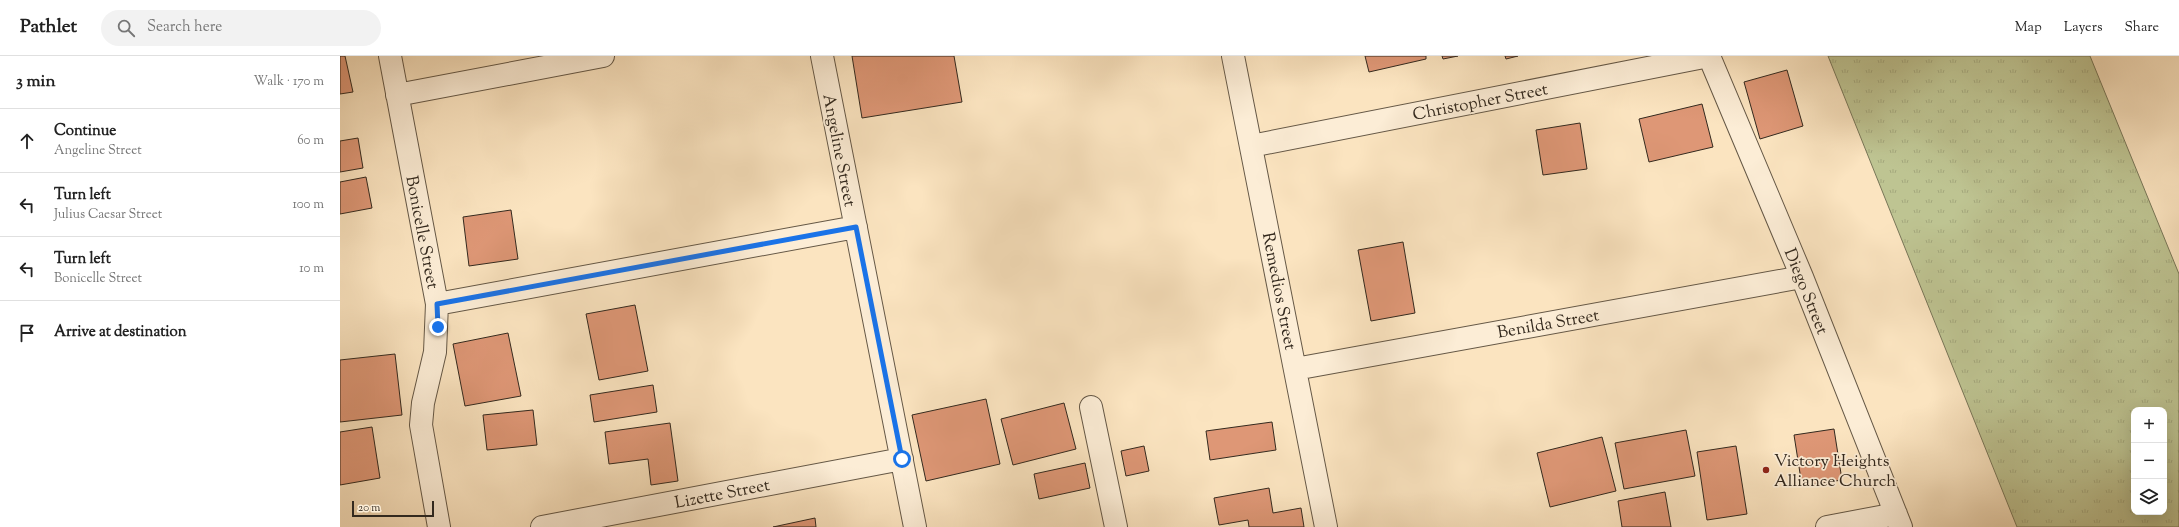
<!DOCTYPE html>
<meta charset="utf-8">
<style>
body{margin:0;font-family:"Sorts Mill Goudy",serif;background:#f2f2f2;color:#222}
.controls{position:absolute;right:12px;bottom:12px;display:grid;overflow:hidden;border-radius:8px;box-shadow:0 4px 16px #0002}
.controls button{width:36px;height:36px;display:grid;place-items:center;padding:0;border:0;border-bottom:1px solid #e0e0e0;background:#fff;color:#222;font:20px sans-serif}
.scale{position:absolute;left:12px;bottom:10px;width:82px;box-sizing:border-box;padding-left:4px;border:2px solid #33291e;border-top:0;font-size:11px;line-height:14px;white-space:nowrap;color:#33291e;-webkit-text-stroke:3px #fcedd6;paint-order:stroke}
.stop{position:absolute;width:12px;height:12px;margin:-9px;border:3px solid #1a73e8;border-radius:50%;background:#fff}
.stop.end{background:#1a73e8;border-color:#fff;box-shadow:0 1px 4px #0008}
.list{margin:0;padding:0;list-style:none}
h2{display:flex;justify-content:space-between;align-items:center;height:52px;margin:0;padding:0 16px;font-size:17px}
h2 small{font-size:13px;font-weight:400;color:#767676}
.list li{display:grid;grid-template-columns:26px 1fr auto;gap:12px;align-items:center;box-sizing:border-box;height:64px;padding:0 16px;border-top:1px solid #e0e0e0}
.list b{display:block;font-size:15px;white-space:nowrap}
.list p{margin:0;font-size:13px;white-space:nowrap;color:#767676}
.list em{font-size:13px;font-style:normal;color:#767676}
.icon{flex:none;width:22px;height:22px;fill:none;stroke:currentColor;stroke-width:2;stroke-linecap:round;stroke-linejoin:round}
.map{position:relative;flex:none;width:1839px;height:471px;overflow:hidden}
header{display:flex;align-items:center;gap:24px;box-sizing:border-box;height:56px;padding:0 20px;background:#fff;border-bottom:1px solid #e0e0e0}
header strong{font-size:19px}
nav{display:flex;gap:22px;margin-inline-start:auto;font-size:14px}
.search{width:280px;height:36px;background:#f2f2f2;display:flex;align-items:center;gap:10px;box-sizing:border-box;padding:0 14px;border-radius:22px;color:#767676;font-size:15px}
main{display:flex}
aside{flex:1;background:#fff}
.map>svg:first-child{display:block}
</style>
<header>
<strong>Pathlet</strong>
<div class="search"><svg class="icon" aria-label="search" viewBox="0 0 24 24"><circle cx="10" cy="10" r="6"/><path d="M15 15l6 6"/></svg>Search here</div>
<nav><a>Map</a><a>Layers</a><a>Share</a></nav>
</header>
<main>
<aside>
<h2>3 min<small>Walk · 170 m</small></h2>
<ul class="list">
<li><svg class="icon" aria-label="ahead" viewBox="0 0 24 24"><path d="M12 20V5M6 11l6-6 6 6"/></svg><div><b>Continue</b><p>Angeline Street</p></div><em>60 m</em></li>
<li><svg class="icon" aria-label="left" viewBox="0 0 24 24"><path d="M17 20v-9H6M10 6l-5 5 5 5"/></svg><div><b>Turn left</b><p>Julius Caesar Street</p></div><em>100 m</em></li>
<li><svg class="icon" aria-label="left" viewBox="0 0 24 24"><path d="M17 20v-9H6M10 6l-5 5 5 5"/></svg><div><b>Turn left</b><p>Bonicelle Street</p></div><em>10 m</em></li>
<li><svg class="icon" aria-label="arrive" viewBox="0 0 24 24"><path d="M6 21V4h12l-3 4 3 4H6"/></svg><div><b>Arrive at destination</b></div></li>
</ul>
</aside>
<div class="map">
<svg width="1839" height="471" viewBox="0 0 1839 471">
<defs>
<pattern id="grass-tufts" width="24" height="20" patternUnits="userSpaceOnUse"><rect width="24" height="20" fill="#bec492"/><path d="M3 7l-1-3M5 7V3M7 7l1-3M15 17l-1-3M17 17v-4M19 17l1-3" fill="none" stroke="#a4a87d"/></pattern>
</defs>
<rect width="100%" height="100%" fill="#fbe4c0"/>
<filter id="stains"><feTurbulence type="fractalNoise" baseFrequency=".005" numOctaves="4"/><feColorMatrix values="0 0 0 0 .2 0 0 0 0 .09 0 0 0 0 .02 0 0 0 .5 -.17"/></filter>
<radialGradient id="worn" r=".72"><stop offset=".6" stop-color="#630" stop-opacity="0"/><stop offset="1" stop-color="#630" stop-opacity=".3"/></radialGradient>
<path fill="url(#grass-tufts)" stroke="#787658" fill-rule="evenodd" d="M1488,0h262l89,218v253h-162zM1794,354h30v102h-30z"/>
<path fill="#de9776" stroke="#33291e" d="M0,0h5l8,36 -13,2z
M512,0h102l8,46 -100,16z
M1025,0h61v3l-57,13z
M1102,0h16l-15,3z
M1165,0h13l-12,3z
M1447,14l16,56 -43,13 -16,-57z
M1362,48l11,43 -64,15 -10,-43z
M1240,67l7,46 -44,6 -7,-45z
M18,82l5,30 -23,4v-31z
M26,121l6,31 -32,6v-32z
M171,154l7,49 -49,7 -6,-49z
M1063,186l12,71 -44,8 -13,-71z
M295,249l13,66 -49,9 -13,-66z
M168,277l13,63 -56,10 -12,-62z
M55,298l7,61 -62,7v-62z
M313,329l4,27 -63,10 -4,-27z
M646,343l14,65 -74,17 -14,-66z
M724,347l12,46 -63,16 -12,-46z
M193,354l4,35 -50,5 -4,-35z
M932,366l4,28 -66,10 -4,-29z
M330,367l8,58 -27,4 -3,-26 -39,5 -4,-32z
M32,371l8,51 -40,7v-53z
M1494,373l8,51 -40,6 -8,-51z
M1346,374l9,46 -71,13 -9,-46z
M1262,381l14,54 -66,16 -13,-54z
M804,390l5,25 -23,5 -5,-25z
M1396,390l11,68 -40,6 -10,-68z
M745,407l5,25 -51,11 -5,-25z
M929,432l4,25 28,-5 3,19h-55l-1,-7 -29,5 -5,-27z
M1325,436l6,35h-49l-4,-26z
M475,462l1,9h-43z"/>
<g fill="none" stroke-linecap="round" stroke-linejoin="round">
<g stroke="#655846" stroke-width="24">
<path id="minor" d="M50,0l47,248 -2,48 -12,51 -2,22 18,102
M482,0l93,471
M893,0l93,471
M1369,0l93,221 99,250
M57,39l206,-39
M911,90l458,-90
M97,248l419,-77
M955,313l507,-92
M751,351l25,120
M202,471l360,-68
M1487,471l69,-13"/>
</g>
<use href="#minor" stroke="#fcedd6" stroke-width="22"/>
</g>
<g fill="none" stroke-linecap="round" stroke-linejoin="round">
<path stroke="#1a73e8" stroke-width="5" d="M98,271l-1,-23 419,-77 46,232"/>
</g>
<circle fill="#8f2418" stroke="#fcedd6" stroke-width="1.5" cx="1426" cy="414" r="4"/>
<g text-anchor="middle" stroke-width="3.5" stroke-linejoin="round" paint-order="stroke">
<g font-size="17" fill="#33291e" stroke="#fcedd6">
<text transform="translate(1140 45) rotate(-11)" y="6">Christopher Street</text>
<text transform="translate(500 94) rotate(79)" y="6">Angeline Street</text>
<text transform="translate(83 176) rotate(79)" y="6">Bonicelle Street</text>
<text transform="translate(940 235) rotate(79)" y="6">Remedios Street</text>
<text transform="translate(1467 235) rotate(68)" y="6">Diego Street</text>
<text transform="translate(1208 267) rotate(-10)" y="6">Benilda Street</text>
<text transform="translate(382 437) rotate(-11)" y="6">Lizette Street</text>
</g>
<g font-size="17" fill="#33291e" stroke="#fcedd6" text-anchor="start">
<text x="1434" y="410">Victory Heights<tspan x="1434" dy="20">Alliance Church</tspan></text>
</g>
</g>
<rect width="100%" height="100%" filter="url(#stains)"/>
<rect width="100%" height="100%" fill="url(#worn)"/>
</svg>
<div class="controls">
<button>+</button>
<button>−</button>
<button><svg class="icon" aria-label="layers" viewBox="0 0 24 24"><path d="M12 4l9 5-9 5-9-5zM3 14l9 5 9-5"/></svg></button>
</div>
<div class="scale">20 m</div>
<div class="stop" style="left:562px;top:403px"></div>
<div class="stop end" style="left:98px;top:271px"></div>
</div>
</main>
